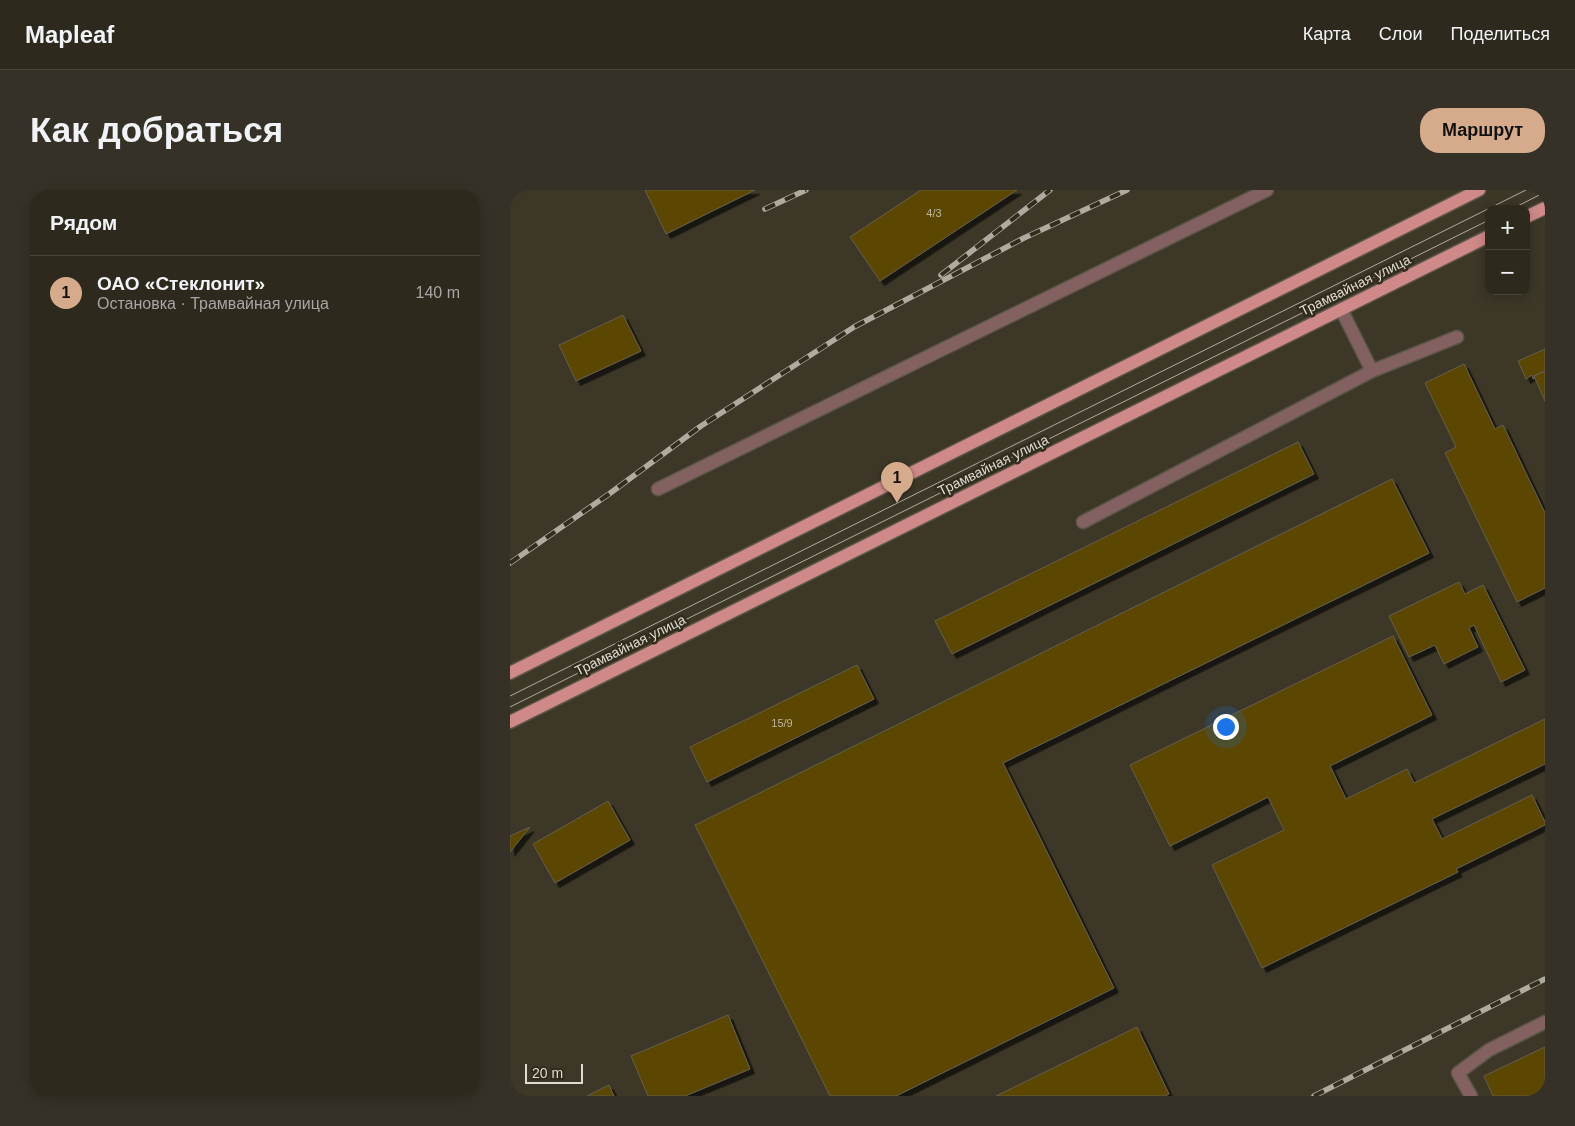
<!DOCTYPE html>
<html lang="ru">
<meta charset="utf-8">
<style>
body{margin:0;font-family:Arial,sans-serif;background:#353126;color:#f1f3f6}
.controls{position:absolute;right:15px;top:15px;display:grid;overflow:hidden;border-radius:10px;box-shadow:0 2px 12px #0003}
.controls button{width:45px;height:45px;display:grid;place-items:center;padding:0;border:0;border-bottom:1px solid #48453b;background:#2d291d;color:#f1f3f6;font:25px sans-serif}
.scale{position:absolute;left:15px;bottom:12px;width:58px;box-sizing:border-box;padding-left:5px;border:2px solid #dfdbd2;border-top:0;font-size:14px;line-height:18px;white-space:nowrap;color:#dfdbd2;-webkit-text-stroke:4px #322c1d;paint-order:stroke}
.you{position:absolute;left:715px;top:536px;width:18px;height:18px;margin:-12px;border:4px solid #fff;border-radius:50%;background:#1a73e8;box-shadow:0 0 0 8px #1a73e833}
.badge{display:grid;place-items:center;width:32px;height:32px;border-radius:50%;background:#d6ab8b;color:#111;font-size:16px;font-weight:700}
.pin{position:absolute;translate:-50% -41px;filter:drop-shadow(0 1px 2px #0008)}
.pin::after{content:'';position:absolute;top:26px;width:18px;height:15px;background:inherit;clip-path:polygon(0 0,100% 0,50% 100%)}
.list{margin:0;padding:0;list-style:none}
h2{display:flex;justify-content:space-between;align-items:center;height:65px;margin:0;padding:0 20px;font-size:21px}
h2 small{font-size:16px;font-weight:400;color:#a7a6a4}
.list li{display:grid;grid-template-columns:32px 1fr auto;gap:15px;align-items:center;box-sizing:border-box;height:75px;padding:0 20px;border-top:1px solid #48453b}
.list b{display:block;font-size:19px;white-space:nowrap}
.list p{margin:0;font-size:16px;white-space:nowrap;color:#a7a6a4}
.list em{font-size:16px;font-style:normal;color:#a7a6a4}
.map{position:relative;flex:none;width:1035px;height:906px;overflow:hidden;border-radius:20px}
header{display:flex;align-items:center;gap:30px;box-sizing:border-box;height:70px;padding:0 25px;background:#2d291d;border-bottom:1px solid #48453b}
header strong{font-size:24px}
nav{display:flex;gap:28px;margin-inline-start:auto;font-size:18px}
.intro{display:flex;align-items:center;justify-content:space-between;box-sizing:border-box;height:120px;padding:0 30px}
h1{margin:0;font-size:35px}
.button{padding:12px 22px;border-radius:20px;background:#d6ab8b;color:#111;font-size:18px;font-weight:700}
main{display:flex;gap:30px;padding:0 30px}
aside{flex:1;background:#2d291d;border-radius:20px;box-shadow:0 2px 12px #0003}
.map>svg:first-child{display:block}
</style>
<header>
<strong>Mapleaf</strong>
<nav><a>Карта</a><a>Слои</a><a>Поделиться</a></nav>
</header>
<div class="intro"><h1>Как добраться</h1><a class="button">Маршрут</a></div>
<main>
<aside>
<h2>Рядом<small></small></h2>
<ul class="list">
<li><span class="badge">1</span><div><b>ОАО «Стеклонит»</b><p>Остановка · Трамвайная улица</p></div><em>140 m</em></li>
</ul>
</aside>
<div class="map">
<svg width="1035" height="906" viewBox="0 0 1035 906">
<defs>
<filter id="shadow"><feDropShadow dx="4.5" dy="4.5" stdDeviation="0" flood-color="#0009"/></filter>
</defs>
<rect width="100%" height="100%" fill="#3c3727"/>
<path fill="#5b4703" stroke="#655f4e" filter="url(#shadow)" d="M135,0h110l-89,44z
M411,0h96l-137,91 -30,-44z
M113,125l18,36 -65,30 -17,-36z
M1035,159v22l-11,5 1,2 -2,1 -1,-4 -6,4 -8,-18z
M954,174l31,65 8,-4 42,88v75l-28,14 -72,-149 11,-6 -31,-64z
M1035,181v30l-11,-25z
M788,252l16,32 -362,180 -17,-33z
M882,289l37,74 -426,210 111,225 -218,108h-66l-135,-271z
M949,392l6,12 18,-9 42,85 -24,12 -27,-57 -5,3 9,19 -34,17 -9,-19 -26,12 -20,-41z
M883,446l39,79 -102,51 16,33 61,-30 7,14 131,-64v45l-113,55 10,20 90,-44 13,27v3l-89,44 2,3 -196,96 -50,-103 72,-35 -16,-33 -98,49 -40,-81z
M347,475l17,34 -167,83 -17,-35z
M98,611l22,39 -75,43 -22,-39z
M20,637l-20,25v-16z
M218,825l22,54 -65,27h-37l-17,-40z
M627,837l32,67 -4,2h-169z
M1035,857v49h-52l-9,-20z
M99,895l5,11h-27z"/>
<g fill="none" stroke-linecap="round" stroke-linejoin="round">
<g stroke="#595546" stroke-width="15">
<path id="minor" d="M862,181l85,-34
M148,299l609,-299
M573,332l289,-151 -31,-62
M961,906l-13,-23 31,-23 56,-28"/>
</g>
<g stroke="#595546" stroke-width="15">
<path id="major" d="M1016,27l19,-9
M0,483l969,-483
M0,532l979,-486"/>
</g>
<use href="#minor" stroke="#846161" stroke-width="12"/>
<use href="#major" stroke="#cf8989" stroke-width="12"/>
<path stroke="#afaba0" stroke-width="1" d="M1002,19l33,-17
M0,506l1016,-506
M0,517l979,-487"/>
<g stroke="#afaba0" stroke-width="5.5">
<path id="rail" d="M255,19l41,-19
M431,85l109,-85
M0,373l99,-69 92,-68 153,-99 170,-89 103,-48
M804,906l231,-117"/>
</g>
<use href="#rail" stroke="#322c1d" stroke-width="4" stroke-dasharray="11" stroke-linecap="butt"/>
</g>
<g text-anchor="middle" stroke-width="5" stroke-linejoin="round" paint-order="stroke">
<g font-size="11" fill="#beb69e">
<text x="424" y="27">4/3</text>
<text x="272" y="537">15/9</text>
</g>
<g font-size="14" fill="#dfdbd2" stroke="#322c1d">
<text transform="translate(845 95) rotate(-26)" y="5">Трамвайная улица</text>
<text transform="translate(483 275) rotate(-26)" y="5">Трамвайная улица</text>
<text transform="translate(120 455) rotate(-26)" y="5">Трамвайная улица</text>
</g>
</g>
</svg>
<div class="controls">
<button>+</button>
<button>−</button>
</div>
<div class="scale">20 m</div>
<div class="you"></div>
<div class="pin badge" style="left:387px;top:313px">1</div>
</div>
</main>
